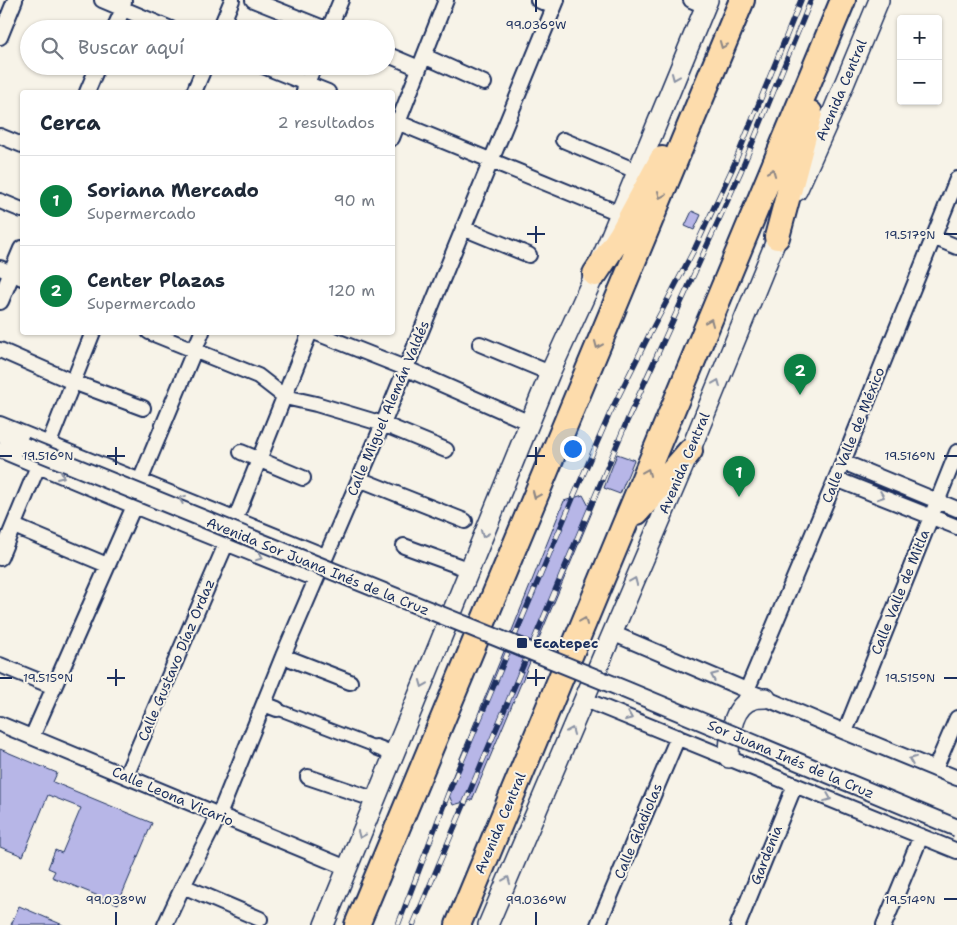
<!DOCTYPE html>
<html lang="es">
<meta charset="utf-8">
<style>
body{margin:0;font-family:"Shantell Sans",sans-serif;background:#f2f2f3;color:#1f2937}
.controls{position:absolute;right:15px;top:15px;display:grid;overflow:hidden;border-radius:5px;box-shadow:0 1px 4px #0004}
.controls button{width:45px;height:45px;display:grid;place-items:center;padding:0;border:0;border-bottom:1px solid #e0e1e3;background:#fff;color:#1f2937;font:25px sans-serif}
.you{position:absolute;left:572px;top:448px;width:18px;height:18px;margin:-12px;border:4px solid #fff;border-radius:50%;background:#1a73e8;box-shadow:0 0 0 8px #1a73e833}
.badge{display:grid;place-items:center;width:32px;height:32px;border-radius:50%;background:#0b8043;color:#fff;font-size:16px;font-weight:700}
.pin{position:absolute;translate:-50% -41px;filter:drop-shadow(0 1px 2px #0008)}
.pin::after{content:'';position:absolute;top:26px;width:18px;height:15px;background:inherit;clip-path:polygon(0 0,100% 0,50% 100%)}
.list{margin:0;padding:0;list-style:none}
h2{display:flex;justify-content:space-between;align-items:center;height:65px;margin:0;padding:0 20px;font-size:21px}
h2 small{font-size:16px;font-weight:400;color:#747a83}
.list li{display:grid;grid-template-columns:32px 1fr auto;gap:15px;align-items:center;box-sizing:border-box;height:90px;padding:0 20px;border-top:1px solid #e0e1e3}
.list b{display:block;font-size:19px;white-space:nowrap}
.list p{margin:0;font-size:16px;white-space:nowrap;color:#747a83}
.list em{font-size:16px;font-style:normal;color:#747a83}
.icon{flex:none;width:28px;height:28px;fill:none;stroke:currentColor;stroke-width:2;stroke-linecap:round;stroke-linejoin:round}
.map{position:relative;flex:none;width:957px;height:925px;overflow:hidden}
.search{position:absolute;background:#fff;box-shadow:0 1px 4px #0004;left:20px;top:20px;width:375px;height:55px;display:flex;align-items:center;gap:12px;box-sizing:border-box;padding:0 18px;border-radius:28px;color:#747a83;font-size:19px}
.panel{position:absolute;background:#fff;box-shadow:0 1px 4px #0004;left:20px;top:90px;width:375px;height:245px;border-radius:5px}
.map>svg:first-child{display:block}
</style>
<div class="map">
<svg width="957" height="925" viewBox="0 0 957 925">
<rect width="100%" height="100%" fill="#f7f3e8"/>
<filter id="ink" filterUnits="userSpaceOnUse"><feTurbulence type="fractalNoise" baseFrequency=".02" numOctaves="2"/><feDisplacementMap in="SourceGraphic" scale="10" xChannelSelector="R" yChannelSelector="G"/><feConvolveMatrix kernelMatrix="1 2 1 2 8 2 1 2 1" color-interpolation-filters="sRGB"/></filter>
<g filter="url(#ink)">
<path fill="#b7b6e7" stroke="#1b2f5e" d="M692,211l9,4 -7,15 -9,-4z
M617,454l17,6 -14,34 -16,-6z
M583,495l9,17 -55,131 -26,-10 53,-132z
M504,651l26,11 -58,138 -19,5 -6,-15z
M0,749l57,24 -4,9 99,41 -34,81 -66,-27 3,-6 -7,-3 7,-18 7,3 19,-45 -33,-13 -25,61 -23,-9z
M19,906l44,19h-52z"/>
<g fill="none" stroke-linecap="round" stroke-linejoin="round">
<g stroke="#1b2f5e" stroke-width="14">
<path id="pedestrian" d="M277,709l99,38"/>
</g>
<g stroke="#1b2f5e" stroke-width="18">
<path id="minor" d="M102,0l69,29
M253,0l73,29
M538,0l16,7
M691,0l14,6
M114,29l9,-20 1,-8
M220,29l12,-29
M329,29l12,-29
M0,37l15,-37
M386,54l33,14
M424,56l60,27
M263,66l65,26
M304,91l10,-25
M87,92l11,-26
M194,92l11,-26
M392,120l227,93
M0,136l22,9
M392,138l54,-138
M563,140l73,31
M0,201l22,9
M463,228l66,27
M933,237l24,10
M0,268l22,10
M149,332l109,44 27,21 31,7 67,20 63,26
M314,332l91,36 125,55
M480,344l70,29
M0,350l73,32 70,26
M0,424l325,132
M49,443l44,-111
M0,450l134,56 181,73
M241,452l62,26
M843,462l114,47
M359,479l106,42
M836,479l121,48
M140,481l62,-149
M235,520l75,-188
M14,526l93,39
M404,546l66,24
M0,558l38,-92
M612,633l233,99 112,46
M283,656l67,26
M0,665l54,22
M747,690l96,-228 114,-283
M583,699l374,152
M264,704l13,5
M0,724l347,144
M845,732l112,-280
M32,737l102,-231
M376,747l18,7
M935,769l22,-51
M126,776l100,-232
M308,777l68,23
M183,886l77,33
M165,925l18,-39 36,-71 64,-159 100,-232 174,-424
M598,925l80,-188
M738,925l57,-140
M884,925l37,-89"/>
</g>
<g stroke="#1b2f5e" stroke-width="20">
<path id="tertiary" d="M0,301l22,-52
M0,433l11,8 13,5"/>
</g>
<g stroke="#1b2f5e" stroke-width="22">
<path id="secondary" d="M797,191l36,-80 46,-111
M729,758c0,-19 2,-53 25,-59 3,-1 8,-1 12,-1
M324,925l226,-552 45,-99 113,-274
M488,925l202,-474 92,-225"/>
</g>
<g stroke="#1b2f5e" stroke-width="28">
<path id="motorway" d="M777,237l33,-124
M595,274l26,-39 41,-76
M637,512l53,-61
M357,925l385,-925
M458,925l385,-925"/>
</g>
<use href="#pedestrian" stroke="#f7f3e8" stroke-width="10"/>
<use href="#minor" stroke="#f7f3e8" stroke-width="14"/>
<use href="#tertiary" stroke="#f7f3e8" stroke-width="16"/>
<use href="#secondary" stroke="#f7f3e8" stroke-width="19"/>
<use href="#motorway" stroke="#fddcac" stroke-width="24"/>
<g stroke="#1b2f5e" stroke-width="5.5">
<path id="rail" d="M398,925l50,-131 125,-296 37,-85 39,-78 46,-87 38,-81 68,-167
M413,925l214,-504 114,-250 70,-171"/>
</g>
<use href="#rail" stroke="#f7f3e8" stroke-width="4" stroke-dasharray="11" stroke-linecap="butt"/>
<g stroke="#1b2f5e" stroke-width="20" stroke-linecap="butt">
<path id="tertiary-bridge" d="M24,446l602,244 331,138"/>
</g>
<use href="#tertiary-bridge" stroke="#f7f3e8" stroke-width="16"/>
</g>
<defs><path id="oneway-chevron" d="M-2-3.5L2.5 0L-2 3.5" fill="none" stroke-width="1.6" stroke-linecap="round" stroke-linejoin="round" transform="scale(1.25)"/></defs>
<g stroke="#8c8685">
<use href="#oneway-chevron" transform="translate(723 45) rotate(112)"/>
<use href="#oneway-chevron" transform="translate(772 172) rotate(-68)"/>
<use href="#oneway-chevron" transform="translate(661 195) rotate(113)"/>
<use href="#oneway-chevron" transform="translate(710 322) rotate(-67)"/>
<use href="#oneway-chevron" transform="translate(598 345) rotate(113)"/>
<use href="#oneway-chevron" transform="translate(647 472) rotate(-67)"/>
<use href="#oneway-chevron" transform="translate(536 495) rotate(113)"/>
<use href="#oneway-chevron" transform="translate(584 621) rotate(-67)"/>
</g>
<g stroke="#8991a3">
<use href="#oneway-chevron" transform="translate(675 77) rotate(113)"/>
<use href="#oneway-chevron" transform="translate(717 383) rotate(-68)"/>
<use href="#oneway-chevron" transform="translate(61 476) rotate(23)"/>
<use href="#oneway-chevron" transform="translate(881 496) rotate(21)"/>
<use href="#oneway-chevron" transform="translate(182 499) rotate(-158)"/>
<use href="#oneway-chevron" transform="translate(484 534) rotate(112)"/>
<use href="#oneway-chevron" transform="translate(260 557) rotate(22)"/>
<use href="#oneway-chevron" transform="translate(634 581) rotate(-67)"/>
<use href="#oneway-chevron" transform="translate(714 676) rotate(-157)"/>
<use href="#oneway-chevron" transform="translate(423 684) rotate(112)"/>
<use href="#oneway-chevron" transform="translate(629 717) rotate(22)"/>
<use href="#oneway-chevron" transform="translate(571 731) rotate(-67)"/>
<use href="#oneway-chevron" transform="translate(912 760) rotate(-158)"/>
<use href="#oneway-chevron" transform="translate(828 798) rotate(22)"/>
<use href="#oneway-chevron" transform="translate(361 835) rotate(113)"/>
<use href="#oneway-chevron" transform="translate(507 880) rotate(-67)"/>
</g>
</g>
<path fill="none" stroke="#1b2f5e" stroke-width="2" d="M536,0v12M536,226v17M527,234h18M944,234h13M116,447v18M536,447v18M0,456h12M107,456h18M527,456h18M944,456h13M116,669v17M536,669v17M0,678h12M107,678h18M527,678h18M944,678h13M944,899h13M116,912v13M536,912v13"/>
<rect fill="#1b2f5e" stroke="#f7f3e8" stroke-width="2" x="516" y="637" width="12" height="12" rx="2.5"/>
<g text-anchor="middle" stroke-width="4" stroke-linejoin="round" paint-order="stroke">
<g font-size="14" fill="#1b2f5e" stroke="#f7f3e8">
<text transform="translate(841 90) rotate(-67)" y="5">Avenida Central</text>
<text transform="translate(388 408) rotate(-67)" y="5">Calle Miguel Alemán Valdés</text>
<text transform="translate(853 435) rotate(-68)" y="5">Calle Valle de México</text>
<text transform="translate(684 463) rotate(-67)" y="5">Avenida Central</text>
<text transform="translate(318 566) rotate(22)" y="5">Avenida Sor Juana Inés de la Cruz</text>
<text transform="translate(900 592) rotate(-68)" y="5">Calle Valle de Mitla</text>
<text transform="translate(176 660) rotate(-67)" y="5">Calle Gustavo Díaz Ordaz</text>
<text transform="translate(791 759) rotate(23)" y="5">Sor Juana Inés de la Cruz</text>
<text transform="translate(173 796) rotate(23)" y="5">Calle Leona Vicario</text>
<text transform="translate(500 823) rotate(-67)" y="5">Avenida Central</text>
<text transform="translate(638 831) rotate(-67)" y="5">Calle Gladiolas</text>
<text transform="translate(766 855) rotate(-68)" y="5">Gardenia</text>
</g>
<g font-size="14" font-weight="bold" fill="#1b2f5e" stroke="#f7f3e8" text-anchor="start">
<text x="533" y="648">Ecatepec</text>
</g>
</g>
<g font-size="12" text-anchor="middle" fill="#1b2f5e" stroke="#f7f3e8" stroke-width="4" stroke-linejoin="round" paint-order="stroke">
<text x="536" y="29">99.036°W</text>
<text x="910" y="239">19.517°N</text>
<text x="48" y="460">19.516°N</text>
<text x="910" y="460">19.516°N</text>
<text x="48" y="682">19.515°N</text>
<text x="910" y="682">19.515°N</text>
<text x="910" y="904">19.514°N</text>
<text x="116" y="904">99.038°W</text>
<text x="536" y="904">99.036°W</text>
</g>
</svg>
<div class="controls">
<button>+</button>
<button>−</button>
</div>
<div class="you"></div>
<div class="pin badge" style="left:739px;top:497px">1</div>
<div class="pin badge" style="left:800px;top:395px">2</div>
<div class="search"><svg class="icon" aria-label="search" viewBox="0 0 24 24"><circle cx="10" cy="10" r="6"/><path d="M15 15l6 6"/></svg>Buscar aquí</div>
<section class="panel">
<h2>Cerca<small>2 resultados</small></h2>
<ul class="list">
<li><span class="badge">1</span><div><b>Soriana Mercado</b><p>Supermercado</p></div><em>90 m</em></li>
<li><span class="badge">2</span><div><b>Center Plazas</b><p>Supermercado</p></div><em>120 m</em></li>
</ul>
</section>
</div>
